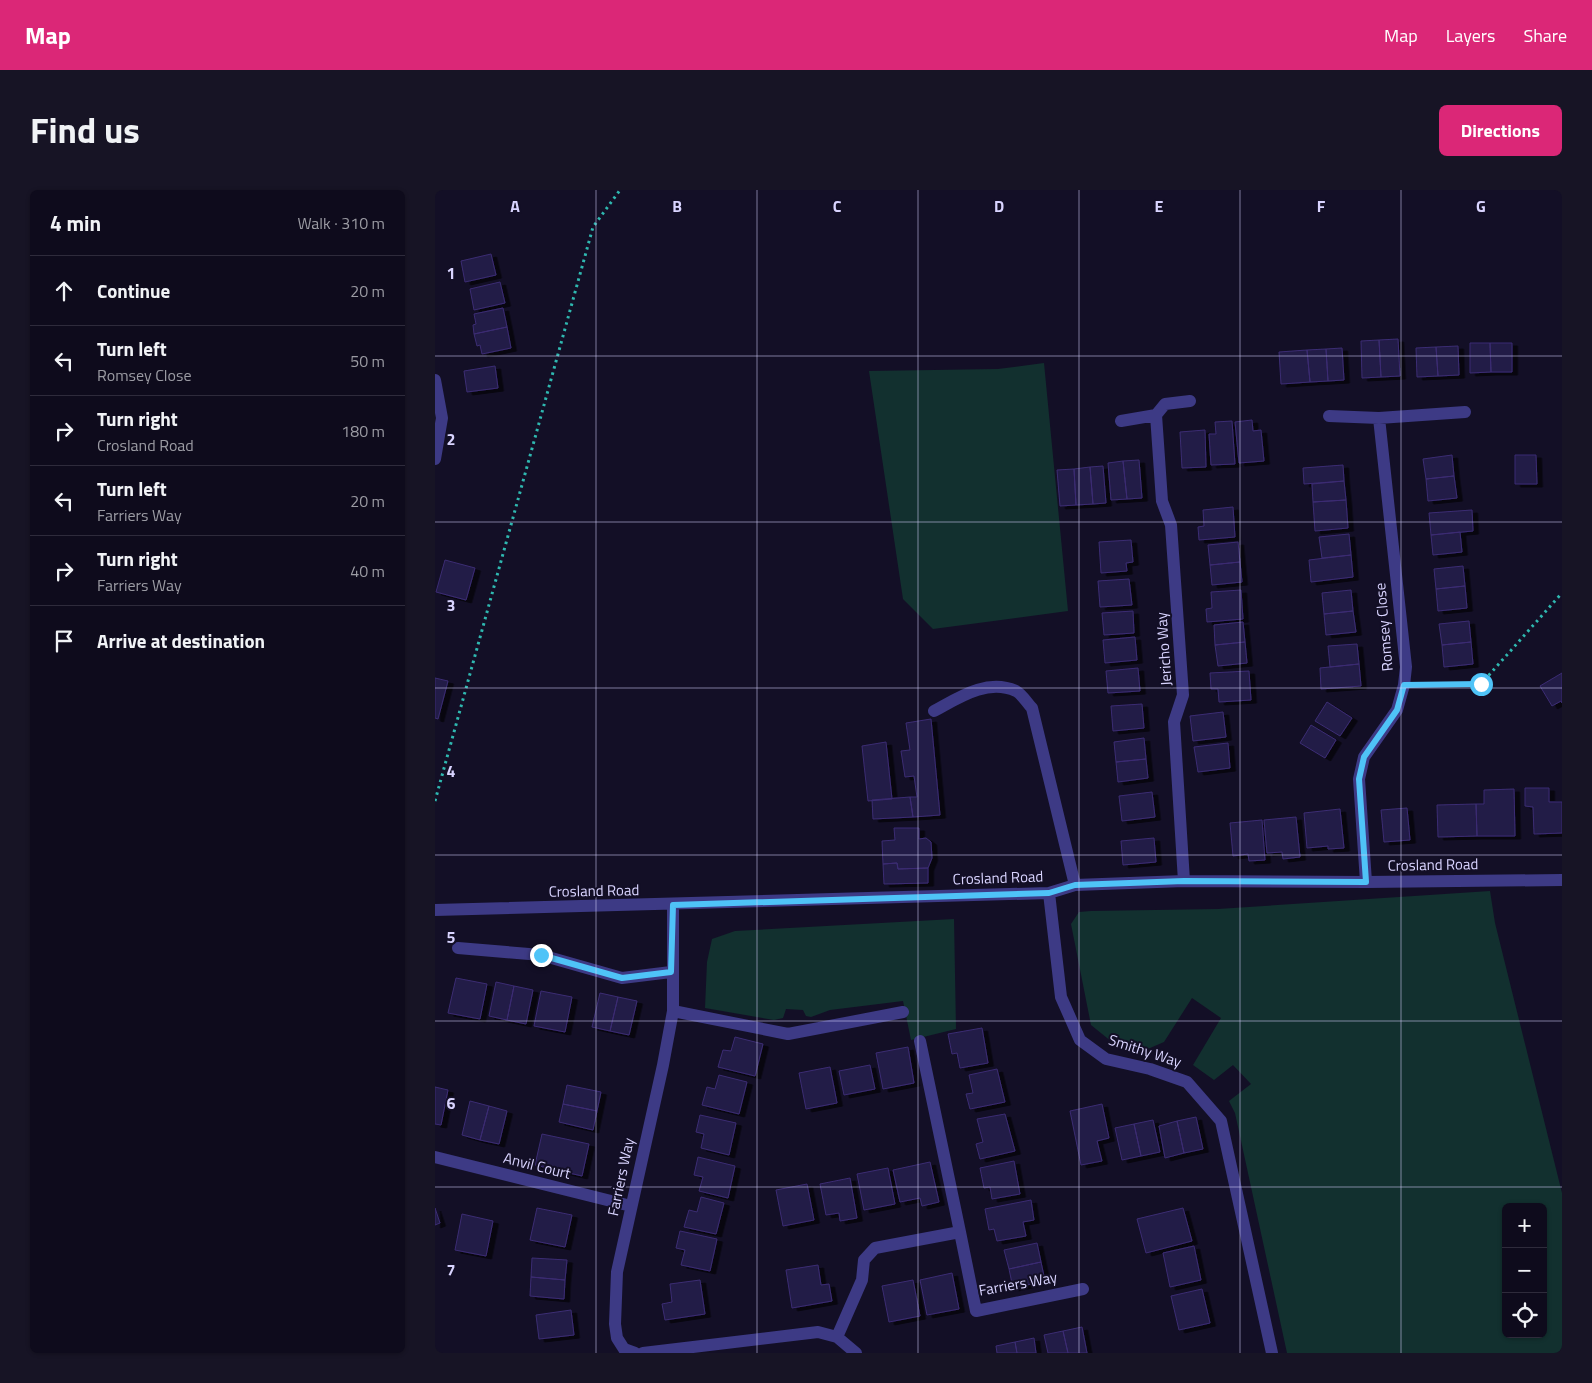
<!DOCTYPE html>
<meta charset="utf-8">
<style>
body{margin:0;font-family:"Titillium Web",sans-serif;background:#171425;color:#f1f3f6}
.controls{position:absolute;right:15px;bottom:15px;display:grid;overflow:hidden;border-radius:8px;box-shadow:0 1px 4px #0004}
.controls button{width:45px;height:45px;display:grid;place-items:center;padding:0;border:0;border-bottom:1px solid #2e2b3b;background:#0e0b1c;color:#f1f3f6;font:25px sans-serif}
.stop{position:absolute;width:15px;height:15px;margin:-11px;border:4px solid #4fc3f7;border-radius:50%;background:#fff}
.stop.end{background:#4fc3f7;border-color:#fff;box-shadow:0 1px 5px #0008}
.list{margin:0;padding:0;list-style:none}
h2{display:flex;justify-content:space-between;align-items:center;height:65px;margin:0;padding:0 20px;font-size:21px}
h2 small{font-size:16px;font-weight:400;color:#9b9ba3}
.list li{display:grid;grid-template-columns:32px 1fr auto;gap:15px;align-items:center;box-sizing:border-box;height:70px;padding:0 20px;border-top:1px solid #2e2b3b}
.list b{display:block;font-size:19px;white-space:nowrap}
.list p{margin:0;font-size:16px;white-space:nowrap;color:#9b9ba3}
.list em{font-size:16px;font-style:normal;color:#9b9ba3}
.icon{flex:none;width:28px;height:28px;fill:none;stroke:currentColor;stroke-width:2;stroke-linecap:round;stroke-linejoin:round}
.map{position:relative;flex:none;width:1127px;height:1163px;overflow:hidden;border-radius:8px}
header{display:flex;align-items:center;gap:30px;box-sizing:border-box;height:70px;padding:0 25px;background:#db2777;color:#fff}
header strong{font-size:24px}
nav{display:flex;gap:28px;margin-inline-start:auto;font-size:18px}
.intro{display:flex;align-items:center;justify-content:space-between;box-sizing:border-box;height:120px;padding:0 30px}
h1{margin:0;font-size:35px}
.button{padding:12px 22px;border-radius:8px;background:#db2777;color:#fff;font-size:18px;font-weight:700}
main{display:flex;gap:30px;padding:0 30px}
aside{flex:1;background:#0e0b1c;border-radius:8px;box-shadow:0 1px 4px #0004}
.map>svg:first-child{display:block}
</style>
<header>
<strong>Map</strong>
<nav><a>Map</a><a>Layers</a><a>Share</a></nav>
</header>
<div class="intro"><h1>Find us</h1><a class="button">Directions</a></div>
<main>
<aside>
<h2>4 min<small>Walk · 310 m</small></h2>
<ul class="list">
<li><svg class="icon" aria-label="ahead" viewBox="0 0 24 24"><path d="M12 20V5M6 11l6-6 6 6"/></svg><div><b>Continue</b></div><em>20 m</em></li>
<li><svg class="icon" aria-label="left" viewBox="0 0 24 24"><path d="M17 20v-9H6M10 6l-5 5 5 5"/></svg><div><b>Turn left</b><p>Romsey Close</p></div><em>50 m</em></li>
<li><svg class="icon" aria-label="right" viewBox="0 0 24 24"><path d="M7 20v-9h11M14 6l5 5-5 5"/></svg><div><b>Turn right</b><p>Crosland Road</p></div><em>180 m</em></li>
<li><svg class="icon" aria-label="left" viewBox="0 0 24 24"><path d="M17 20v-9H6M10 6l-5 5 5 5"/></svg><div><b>Turn left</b><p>Farriers Way</p></div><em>20 m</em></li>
<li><svg class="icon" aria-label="right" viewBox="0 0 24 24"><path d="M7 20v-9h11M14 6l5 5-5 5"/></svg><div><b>Turn right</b><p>Farriers Way</p></div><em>40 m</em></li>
<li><svg class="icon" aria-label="arrive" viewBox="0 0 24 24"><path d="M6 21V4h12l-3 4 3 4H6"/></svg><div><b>Arrive at destination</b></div></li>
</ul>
</aside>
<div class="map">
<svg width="1127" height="1163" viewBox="0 0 1127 1163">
<defs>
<filter id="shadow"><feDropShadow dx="5.5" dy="3" stdDeviation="0" flood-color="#0009"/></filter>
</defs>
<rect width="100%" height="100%" fill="#130f26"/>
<path fill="#12302f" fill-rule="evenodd" d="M609,173l24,248 -135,18 -30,-30 -34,-228 129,-2z
M1055,701l5,32 67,270v160h-275l-52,-240 -6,-12 22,-17 -18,-19 -19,15 -21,-15 28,-47 -29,-20 -28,44 -21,9 -31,-9 -21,-17 -20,-101 8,-12 12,-1 127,-2zM1071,1017h37v127h-37z
M519,729l2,110 -45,11 -8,-39 -73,9 -19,7 -5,-1 -3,-6 -17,-1 -3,9 -9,2 -69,-12 2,-46 5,-23 23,-8z"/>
<path fill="#241b47" stroke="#3b2d73" filter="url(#shadow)" d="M56,64l5,21 -31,7 -4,-21z
M65,92l5,21 -31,7 -4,-21z
M68,118l4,19 -33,7 -1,-9 3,-1 -2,-10z
M72,137l4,21 -29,6 -2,-9 -3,1 -3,-12z
M963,149l2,37 -19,1 -2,-37z
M944,150l2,37 -19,1 -1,-37z
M1035,153h20l1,29 -21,1z
M1055,153h22v29h-21z
M1023,156l1,29 -21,1 -2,-29z
M1001,157l2,29 -21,1 -1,-29z
M907,158l2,32 -16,1 -2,-32z
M891,159l2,32 -18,1 -3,-32z
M872,160l3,32 -29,2 -2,-32z
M60,176l3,22 -31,4 -3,-21z
M817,230l1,11 8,-1 3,31 -25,2 -4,-41z
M797,231l3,43 -24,1 -2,-31h7l-1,-12z
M770,240l1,37 -24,1 -2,-36z
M1017,265l2,21 -28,3 -3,-20z
M1080,265h21l1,29h-22z
M704,270l3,38 -15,1 -4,-38z
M688,271l4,38 -16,1 -3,-37z
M908,275l1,16 -40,3 -1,-16z
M668,276l3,37 -13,1 -3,-37z
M655,277l3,37 -17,1 -2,-36z
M639,279l2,36 -16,1 -3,-36z
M1019,286l3,22 -29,3 -2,-22z
M909,291l2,19 -33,2 -1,-18z
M911,310l2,28 -33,3 -2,-29z
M798,317l2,30 -36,3 -1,-13 6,-1 -1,-16z
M1037,320l1,21 -42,4 -2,-22z
M1025,342l2,20 -29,3 -2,-20z
M914,344l2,21 -29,3 -3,-21z
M696,350l2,22 -7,1 1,8 -26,2 -2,-31z
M803,352l2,20 -30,3 -2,-20z
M916,365l2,22 -42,5 -2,-22z
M10,370l30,8 -9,32 -30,-8z
M805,372l2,20 -30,3 -2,-20z
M1028,376l2,20 -29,3 -2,-20z
M694,389l3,26 -32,2 -2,-26z
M1030,396l2,22 -29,3 -2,-22z
M806,400l2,29 -36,3 -1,-13 6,-1 -1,-16z
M916,400l2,21 -29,3 -2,-21z
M698,421l1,22 -30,2 -2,-22z
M918,421l3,21 -30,3 -2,-21z
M1034,431l2,21 -29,3 -3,-21z
M808,432l2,20 -30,3 -1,-20z
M700,447l2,23 -32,3 -2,-23z
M810,452l2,21 -29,3 -3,-21z
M1036,452l2,22 -29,3 -2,-22z
M922,454l2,20 -29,3 -2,-21z
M924,474l2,22 -40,3 -1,-21z
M703,478l2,23 -32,2 -2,-22z
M814,481l2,29 -32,2 -1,-13h-7l-1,-16z
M1127,483v30l-1,-2 -9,5 -12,-20z
M0,488l13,3 -10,38 -3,-1z
M892,512l25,16 -12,18 -25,-15z
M707,514l2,24 -31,3 -2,-25z
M788,522l3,25 -33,4 -3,-25z
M496,529l9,96 -27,2 -3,-20h7l-3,-21 -9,1 -4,-26 9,-1 -4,-27z
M876,535l25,15 -11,18 -25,-15z
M709,548l2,21 -30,3 -2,-20z
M451,552l6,57 -24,2 -6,-55z
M793,553l2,25 -32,4 -4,-25z
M711,569l2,19 -30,4 -2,-20z
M1090,598h24v14h13v31l-28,1 -1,-27 -8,-1z
M1079,599l1,47h-38l-1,-32h8v-14z
M717,602l3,25 -33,4 -3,-25z
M475,607l3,20 -40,2 -1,-19z
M1041,614l1,32 -39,1 -1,-32z
M972,618l3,32 -26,2 -3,-32z
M905,619l4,39 -16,1v-3l-21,2 -3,-35z
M861,627l4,40 -17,2 -1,-7 -15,1 -3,-33z
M827,630l3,40 -16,1 -1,-7 -15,2 -3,-33z
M459,638h25v11l7,-1 5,4 1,16 -4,10 -30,1 -1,-6 -14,1 -1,-23 13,-1z
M719,648l2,24 -33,3 -2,-24z
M462,673l1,6 30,-1v15l-44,1 -1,-20z
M21,788l31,6 -7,35 -32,-6z
M61,792l18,4 -7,34 -18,-4z
M79,796l19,4 -7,34 -19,-4z
M106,801l31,6 -7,35 -31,-6z
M165,803l18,4 -8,34 -18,-4z
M183,807l19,4 -8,34 -19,-4z
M547,838l6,35 -28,5 -3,-15 -5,1 -4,-20z
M300,847l28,7 -8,32 -37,-9 5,-17 8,1z
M473,857l6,36 -31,6 -7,-36z
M435,875l5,24 -31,6 -5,-24z
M395,877l7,36 -31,6 -7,-36z
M562,879l8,33 -35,7 -4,-15 7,-1 -4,-18z
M284,885l28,7 -8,32 -37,-9 5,-18 8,2z
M132,895l34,7 -4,19 -34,-7z
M0,897l13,3 -7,35 -6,-1z
M35,911l19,5 -9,34 -18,-5z
M128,914l34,7 -4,19 -34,-8z
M667,914l7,34 -12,3 5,20 -21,4 -11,-54z
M54,916l18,5 -8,33 -19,-4z
M570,924l10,37 -35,8 -4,-15 7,-2 -6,-23z
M265,925l36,8 -7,32 -28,-7 3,-14 -8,-2z
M761,927l7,32 -19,4 -7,-32z
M718,930l7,32 -19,4 -7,-32z
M742,931l7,32 -19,5 -6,-32z
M699,934l7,32 -19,4 -7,-32z
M107,944l47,10 -7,32 -47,-11z
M263,967l37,9 -7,32 -29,-7 4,-14 -9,-2z
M579,971l6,33 -28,5 -2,-12 -6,1 -4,-20z
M495,972l9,40 -17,4 -2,-8 -20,4 -7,-32z
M453,978l7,36 -31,6 -7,-36z
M415,988l7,40 -17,3 -1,-8 -13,2 -6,-31z
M372,994l7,36 -31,6 -7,-36z
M266,1007l23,6 -8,31 -32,-7 5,-17 8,2z
M596,1010l3,20 -11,2 3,14 -29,5 -3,-12 -5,1 -4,-21z
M0,1018l5,15 -5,2z
M102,1018l35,7 -7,32 -35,-7z
M748,1018l9,33 -46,12 -9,-34z
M27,1024l31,7 -7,35 -31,-6z
M245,1041l37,8 -7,32 -29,-6 4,-15 -9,-2z
M602,1053l4,19 -32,7 -5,-19z
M759,1056l7,34 -31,7 -7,-34z
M97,1068l35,2 -2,20 -34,-3z
M606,1072l4,19 -32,7 -4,-19z
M383,1075l3,20 8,-1 3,17 -40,7 -6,-38z
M517,1083l7,36 -32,6 -7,-35z
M96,1087l34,3 -1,19 -34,-3z
M265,1090l5,34 -40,6 -3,-16 10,-2 -2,-18z
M478,1090l7,36 -31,6 -7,-36z
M767,1099l8,34 -31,7 -8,-34z
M136,1120l3,25 -35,4 -3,-24z
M647,1137l5,26h-19l-5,-22z
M628,1141l5,22h-20l-4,-18z
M599,1148l2,15h-19l-2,-11z
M580,1152l2,11h-20l-1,-7z"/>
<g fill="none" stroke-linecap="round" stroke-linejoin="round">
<path stroke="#2fb8b0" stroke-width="3" stroke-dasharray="2.5 4" stroke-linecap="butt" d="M986,495l60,-1 81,-91
M0,611l158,-574 27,-37"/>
<path stroke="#3d3a85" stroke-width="12" d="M0,190l7,38 -7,41
M721,225l6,86 9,24 12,170 -9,27 10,159
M894,226l50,2 86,-6
M686,231l35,-6 9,-11 25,-3
M499,521c24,-13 53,-33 82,-20 6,3 11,12 16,17l43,177
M931,692l-7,-103 5,-22 33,-47 7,-25 2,-18 -27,-249
M614,703l12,104 19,43 26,19 44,10 37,13 34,39 51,232
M0,720l614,-17 26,-8 109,-4 182,1 196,-2
M23,758l83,7 81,23 49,-6
M238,821l115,23 115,-22
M0,967l196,49
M525,1042l16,79 107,-22
M402,1147l25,-57 2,-20 11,-12 85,-16 -40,-191
M200,1163l-11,-4 -7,-11 -2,-14 2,-52 46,-207 10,-54v-106
M208,1163l175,-21 19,5 19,16"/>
</g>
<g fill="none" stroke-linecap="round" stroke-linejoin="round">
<path stroke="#4fc3f7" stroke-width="6" d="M106,765l81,23 49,-6 2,-67 376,-12 26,-8 109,-4 182,1 -7,-103 5,-22 33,-47 7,-25 77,-1"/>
</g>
<path fill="none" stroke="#d9d4ff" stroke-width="1" stroke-opacity="0.55" d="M161,0v1163M322,0v1163M483,0v1163M644,0v1163M805,0v1163M966,0v1163M0,166h1127M0,332h1127M0,498h1127M0,665h1127M0,831h1127M0,997h1127"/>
<g text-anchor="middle" stroke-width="4" stroke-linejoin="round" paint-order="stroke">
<g font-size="15" fill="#d9d4ff" stroke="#130f26">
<text transform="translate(949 437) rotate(-95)" y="5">Romsey Close</text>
<text transform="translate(729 459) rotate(-94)" y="5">Jericho Way</text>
<text transform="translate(998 675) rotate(-1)" y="5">Crosland Road</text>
<text transform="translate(563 688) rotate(-2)" y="5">Crosland Road</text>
<text transform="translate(159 701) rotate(-1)" y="5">Crosland Road</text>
<text transform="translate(710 861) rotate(18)" y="5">Smithy Way</text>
<text transform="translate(102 976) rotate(14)" y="5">Anvil Court</text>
<text transform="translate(186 987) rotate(-78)" y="5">Farriers Way</text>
<text transform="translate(583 1094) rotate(-10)" y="5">Farriers Way</text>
</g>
</g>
<g font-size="16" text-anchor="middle" font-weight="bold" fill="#d9d4ff" stroke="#130f26" stroke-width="4" stroke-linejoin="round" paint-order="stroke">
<text x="80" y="22">A</text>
<text x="242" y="22">B</text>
<text x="402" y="22">C</text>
<text x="564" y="22">D</text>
<text x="724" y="22">E</text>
<text x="886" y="22">F</text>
<text x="1046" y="22">G</text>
<text x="16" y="89">1</text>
<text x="16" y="255">2</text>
<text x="16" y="421">3</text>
<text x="16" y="587">4</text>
<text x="16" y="753">5</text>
<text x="16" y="919">6</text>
<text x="16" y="1086">7</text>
</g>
</svg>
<div class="controls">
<button>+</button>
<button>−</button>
<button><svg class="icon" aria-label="locate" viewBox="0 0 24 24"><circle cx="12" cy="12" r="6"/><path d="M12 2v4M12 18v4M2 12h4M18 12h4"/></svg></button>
</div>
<div class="stop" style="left:1046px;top:494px"></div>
<div class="stop end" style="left:106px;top:765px"></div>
</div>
</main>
